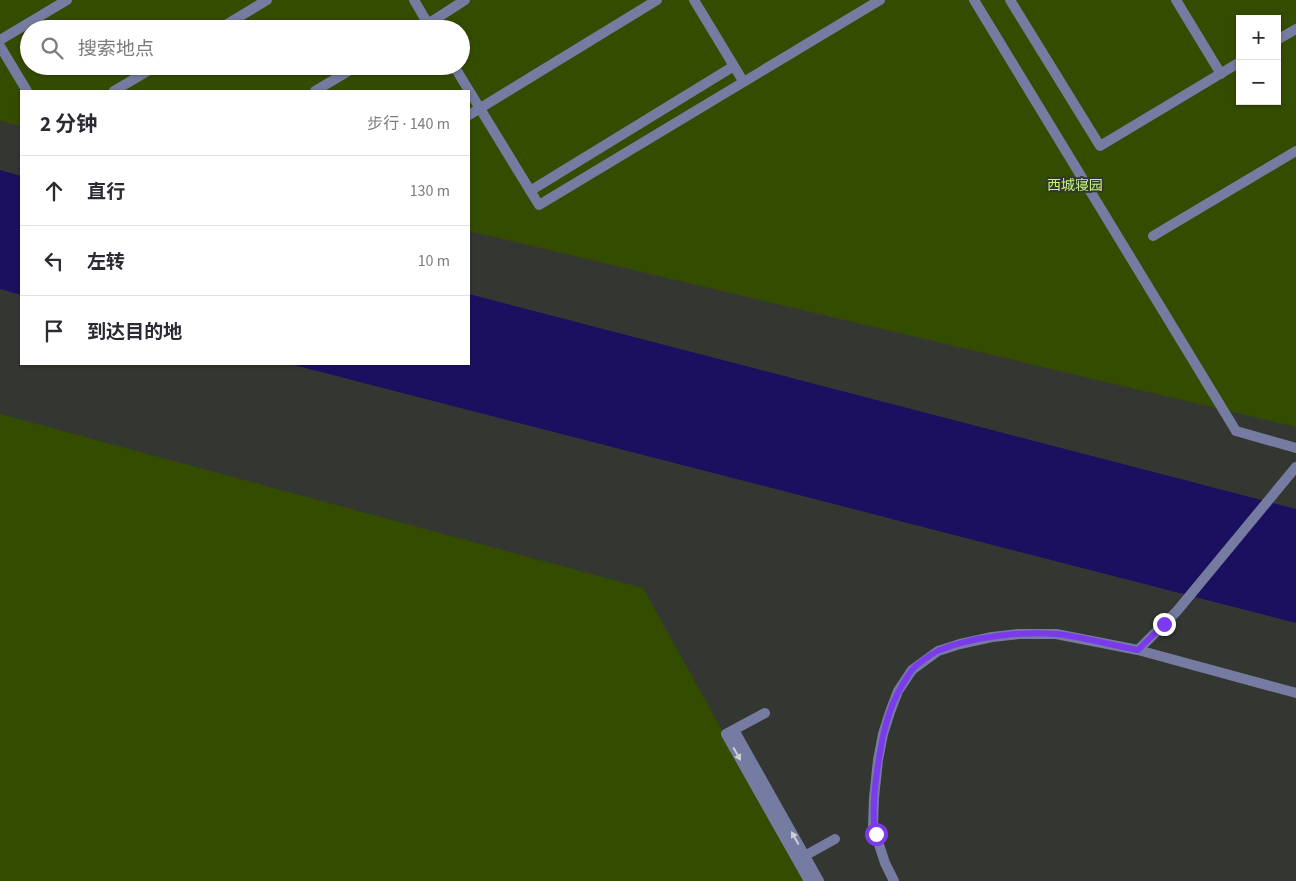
<!DOCTYPE html>
<html lang="zh">
<meta charset="utf-8">
<style>
body{margin:0;font-family:"Source Sans 3","Noto Sans SC",sans-serif;background:#f7f7f7;color:#2b2b33}
.controls{position:absolute;right:15px;top:15px;display:grid;overflow:hidden;border-radius:0px;box-shadow:0 1px 4px #0004}
.controls button{width:45px;height:45px;display:grid;place-items:center;padding:0;border:0;border-bottom:1px solid #e1e1e2;background:#fff;color:#2b2b33;font:25px sans-serif}
.stop{position:absolute;width:15px;height:15px;margin:-11px;border:4px solid #7c3aed;border-radius:50%;background:#fff}
.stop.end{background:#7c3aed;border-color:#fff;box-shadow:0 1px 5px #0008}
.list{margin:0;padding:0;list-style:none}
h2{display:flex;justify-content:space-between;align-items:center;height:65px;margin:0;padding:0 20px;font-size:21px}
h2 small{font-size:16px;font-weight:400;color:#7c7c81}
.list li{display:grid;grid-template-columns:32px 1fr auto;gap:15px;align-items:center;box-sizing:border-box;height:70px;padding:0 20px;border-top:1px solid #e1e1e2}
.list b{display:block;font-size:19px;white-space:nowrap}
.list em{font-size:16px;font-style:normal;color:#7c7c81}
.icon{flex:none;width:28px;height:28px;fill:none;stroke:currentColor;stroke-width:2;stroke-linecap:round;stroke-linejoin:round}
.map{position:relative;flex:none;width:1296px;height:881px;overflow:hidden}
.search{position:absolute;background:#fff;box-shadow:0 1px 4px #0004;left:20px;top:20px;width:450px;height:55px;display:flex;align-items:center;gap:12px;box-sizing:border-box;padding:0 18px;border-radius:28px;color:#7c7c81;font-size:19px}
.panel{position:absolute;background:#fff;box-shadow:0 1px 4px #0004;left:20px;top:90px;width:450px;height:275px;border-radius:0px}
.map>svg:first-child{display:block}
</style>
<div class="map">
<svg width="1296" height="881" viewBox="0 0 1296 881">
<rect width="100%" height="100%" fill="#343731"/>
<path fill="#344c00" fill-rule="evenodd" d="M0,0h1296v427l-827,-196v-140h-448v35l-21,-5zM1240,19h37v82h-37zM29,29h432v37h-432z
M0,414l643,174 163,293h-806z"/>
<path fill="#1b105f" d="M0,170l21,6v119l-21,-6z
M469,294l827,215v114l-1006,-259h179z"/>
<g fill="none" stroke-linecap="round" stroke-linejoin="round">
<path stroke="#767ba1" stroke-width="10" d="M414,0l17,29
M694,0l49,81
M974,0l262,431
M1010,0l90,146 140,-84
M1176,0l45,74
M219,29l48,-29
M420,29l45,-29
M0,40l67,-40
M1277,40l19,-11
M0,46l27,45
M454,66l85,139 341,-205
M114,91l42,-25
M315,91l42,-25
M469,115l188,-115
M530,191l204,-125
M1153,236l143,-85
M765,713l-39,21 83,147
M734,730l85,151
M799,859l36,-20
M894,881l-9,-18 -12,-37 1,-28 4,-38 5,-26 7,-22 8,-21 14,-21 26,-19 22,-7 32,-7 27,-3h37l82,16 158,43"/>
<path stroke="#767ba1" stroke-width="10" d="M1236,431l60,17
M1138,650l39,-39 119,-144"/>
</g>
<defs><path id="oneway-solid" d="M-6-.8H1V-3.2L6.5 0L1 3.2V.8H-6Z" transform="scale(1.25)"/></defs>
<g fill="#cdcfd1">
<use href="#oneway-solid" transform="translate(737 754) rotate(61)"/>
<use href="#oneway-solid" transform="translate(795 838) rotate(-119)"/>
</g>
<g fill="none" stroke-linecap="round" stroke-linejoin="round">
<path stroke="#7c3aed" stroke-width="6" d="M876,834c-6,-22 1,-65 5,-87 4,-24 11,-47 25,-68 2,-3 4,-7 6,-9 4,-5 22,-18 28,-20 32,-13 81,-19 116,-16 28,3 55,11 82,16l26,-26"/>
</g>
<g text-anchor="middle" stroke-width="4" stroke-linejoin="round" paint-order="stroke">
<g font-size="14" fill="#c4f47a" stroke="#343731">
<text x="1075" y="190">西城寝园</text>
</g>
</g>
</svg>
<div class="controls">
<button>+</button>
<button>−</button>
</div>
<div class="stop" style="left:876px;top:834px"></div>
<div class="stop end" style="left:1164px;top:624px"></div>
<div class="search"><svg class="icon" aria-label="search" viewBox="0 0 24 24"><circle cx="10" cy="10" r="6"/><path d="M15 15l6 6"/></svg>搜索地点</div>
<section class="panel">
<h2>2 分钟<small>步行 · 140 m</small></h2>
<ul class="list">
<li><svg class="icon" aria-label="ahead" viewBox="0 0 24 24"><path d="M12 20V5M6 11l6-6 6 6"/></svg><div><b>直行</b></div><em>130 m</em></li>
<li><svg class="icon" aria-label="left" viewBox="0 0 24 24"><path d="M17 20v-9H6M10 6l-5 5 5 5"/></svg><div><b>左转</b></div><em>10 m</em></li>
<li><svg class="icon" aria-label="arrive" viewBox="0 0 24 24"><path d="M6 21V4h12l-3 4 3 4H6"/></svg><div><b>到达目的地</b></div></li>
</ul>
</section>
</div>
